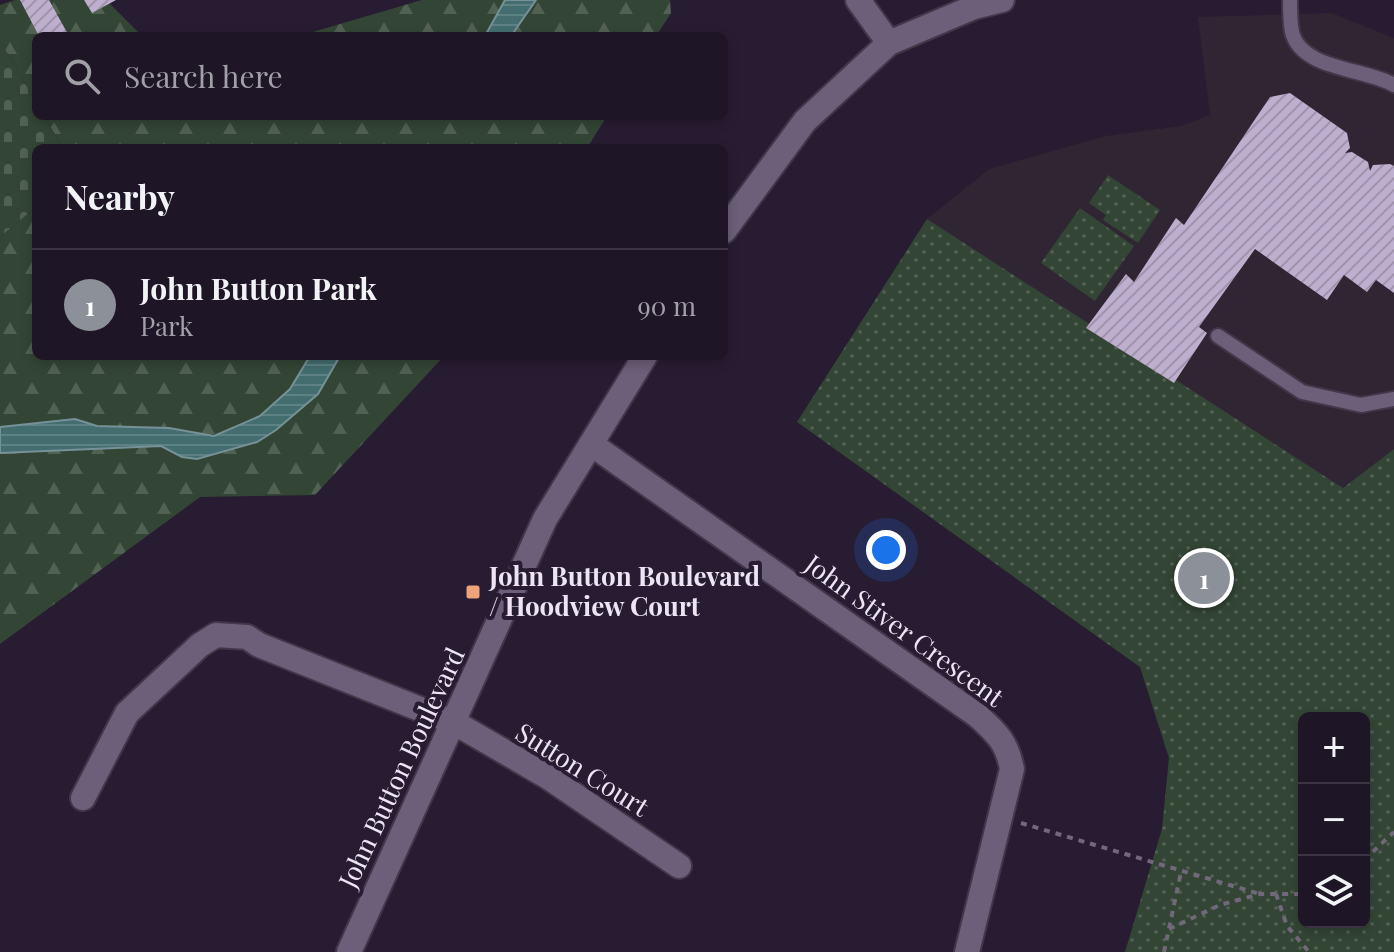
<!DOCTYPE html>
<meta charset="utf-8">
<style>
body{margin:0;font-family:"Playfair Display",serif;background:#261e2e;color:#f1f3f6}
.controls{position:absolute;right:24px;bottom:24px;display:grid;overflow:hidden;border-radius:12px;box-shadow:0 4px 12px #0003}
.controls button{width:72px;height:72px;display:grid;place-items:center;padding:0;border:0;border-bottom:2px solid #3c3443;background:#1e1526;color:#f1f3f6;font:40px sans-serif}
.you{position:absolute;left:886px;top:550px;width:28px;height:28px;margin:-20px;border:6px solid #fff;border-radius:50%;background:#1a73e8;box-shadow:0 0 0 12px #1a73e833}
.badge{display:grid;place-items:center;width:52px;height:52px;border-radius:50%;background:#8c9099;color:#fff;font-size:26px;font-weight:700}
.pin{position:absolute;translate:-50% -50%;border:4px solid #fff;box-shadow:0 2px 8px #0006}
.list{margin:0;padding:0;list-style:none}
h2{display:flex;justify-content:space-between;align-items:center;height:104px;margin:0;padding:0 32px;font-size:34px}
h2 small{font-size:26px;font-weight:400;color:#a19fa7}
.list li{display:grid;grid-template-columns:52px 1fr auto;gap:24px;align-items:center;box-sizing:border-box;height:112px;padding:0 32px;border-top:2px solid #3c3443}
.list b{display:block;font-size:30px;white-space:nowrap}
.list p{margin:0;font-size:26px;white-space:nowrap;color:#a19fa7}
.list em{font-size:26px;font-style:normal;color:#a19fa7}
.icon{flex:none;width:44px;height:44px;fill:none;stroke:currentColor;stroke-width:2;stroke-linecap:round;stroke-linejoin:round}
.map{position:relative;flex:none;width:1394px;height:952px;overflow:hidden}
.search{position:absolute;background:#1e1526;box-shadow:0 4px 12px #0003;left:32px;top:32px;width:696px;height:88px;display:flex;align-items:center;gap:20px;box-sizing:border-box;padding:0 28px;border-radius:12px;color:#a19fa7;font-size:30px}
.panel{position:absolute;background:#1e1526;box-shadow:0 4px 12px #0003;left:32px;top:144px;width:696px;height:216px;border-radius:12px}
.map>svg:first-child{display:block}
</style>
<div class="map">
<svg width="1394" height="952" viewBox="0 0 1394 952">
<defs>
<pattern id="forest-firs" width="22" height="20" patternUnits="userSpaceOnUse" patternTransform="scale(2)"><rect width="22" height="20" fill="#334635"/><path d="M5 1l3.5 6h-7zM16 11l3.5 6h-7z" fill="#516153"/></pattern>
<pattern id="cemetery-stones" width="16" height="16" patternUnits="userSpaceOnUse" patternTransform="scale(2)"><rect width="16" height="16" fill="#334635"/><path d="M2 7V4a2 2 0 0 1 4 0v3zM10 15v-3a2 2 0 0 1 4 0v3z" fill="#516153"/></pattern>
<pattern id="park-dots" width="8" height="8" patternUnits="userSpaceOnUse" patternTransform="scale(2)"><rect width="8" height="8" fill="#334635"/><path d="M2 2h.1M6 6h.1" fill="none" stroke="#516153" stroke-width="1.8" stroke-linecap="round"/></pattern>
<pattern id="water-rules" width="6" height="5" patternUnits="userSpaceOnUse" patternTransform="scale(2)"><rect width="6" height="5" fill="#436d6f"/><path d="M0 2.5h6" fill="none" stroke="#5e8284"/></pattern>
<pattern id="building-hatch" width="6" height="6" patternUnits="userSpaceOnUse" patternTransform="scale(2)"><rect width="6" height="6" fill="#beafce"/><path d="M-1 1l2-2M0 6l6-6M5 7l2-2" fill="none" stroke="#a094ad"/></pattern>
</defs>
<rect width="100%" height="100%" fill="#281c32"/>
<path fill="#2f2533" d="M1332,13l62,25v411l-51,39 -416,-269 62,-50 116,-33 76,-10 29,-11 -12,-98z"/>
<path fill="url(#forest-firs)" d="M15,0h91l36,36h-106v66l-36,-61v-36z
M422,0h248l1,13 -15,23h-357z
M44,116h563l-20,32h-524z
M36,207v149h408l-129,139 -115,2 -200,147v-407z"/>
<path fill="url(#cemetery-stones)" d="M0,41l36,61v14h8l19,32h-27v59l-36,30z"/>
<path fill="url(#park-dots)" fill-rule="evenodd" d="M1108,175l52,35 -22,33 -35,-23 3,-5 -17,-12z
M1080,208l54,38 -39,55 -54,-38z
M927,219l416,269 51,-39v503h-269l37,-123 7,-71 -29,-91 -343,-245zM1304,718h60v204h-60z"/>
<path fill="url(#water-rules)" stroke="#769197" stroke-width="2" d="M505,0h31l-25,36h-26z
M310,356h30l-22,38 -42,36 -19,12 -60,17 -15,-2 -21,-11 -161,7v-26l75,-8 22,7 72,2 45,8 46,-20 30,-27z"/>
<path fill="url(#building-hatch)" d="M20,0h29l20,36h-30z
M84,0h32l-24,13z
M1290,93l57,40 3,15 -5,5 7,-1 16,10 2,9 3,-6 17,-1 4,2v127l-18,-13 -9,12 -23,-17 -17,25 -72,-51 -56,78 8,6 -33,50 -88,-55 40,-54 8,8 42,-64 8,7 86,-128z"/>
<g fill="none" stroke-linecap="round" stroke-linejoin="round">
<g stroke="#403749" stroke-width="18">
<path id="lane" d="M1290,0c0,10 0,22 2,32 9,38 73,36 102,53
M1218,336l84,56 59,13 33,-6"/>
</g>
<g stroke="#403749" stroke-width="28">
<path id="street" d="M858,0l31,43
M591,444l387,272c20,18 29,27 34,53l-45,183
M83,798l44,-85 73,-68 16,-10 31,2 12,8 196,78 93,54 131,89"/>
</g>
<g stroke="#403749" stroke-width="28">
<path id="secondary" d="M724,231l81,-110 84,-78 85,-36 28,-7
M349,952l196,-433 100,-163"/>
</g>
<path stroke="#72687b" stroke-width="4" stroke-dasharray="6 6" stroke-linecap="butt" d="M1021,823l239,71
M1364,860l30,-28
M1276,894l11,32 22,26
M1169,929l51,-24 40,-11h44
M1164,952l17,-80"/>
<use href="#lane" stroke="#6c5f79" stroke-width="14"/>
<use href="#street" stroke="#6c5f79" stroke-width="24"/>
<use href="#secondary" stroke="#6c5f79" stroke-width="24"/>
</g>
<rect fill="#f0a27a" stroke="#281c32" stroke-width="3" x="465" y="584" width="16" height="16" rx="4"/>
<g text-anchor="middle" stroke-width="8" stroke-linejoin="round" paint-order="stroke">
<g font-size="26" font-weight="bold" fill="#ece5f4" stroke="#281c32" text-anchor="start">
<text x="489" y="586">John Button Boulevard<tspan x="489" dy="30">/ Hoodview Court</tspan></text>
</g>
<g font-size="26" fill="#ece5f4" stroke="#281c32">
<text transform="translate(904 631) rotate(36)" y="9">John Stiver Crescent</text>
<text transform="translate(402 768) rotate(-65)" y="9">John Button Boulevard</text>
<text transform="translate(582 770) rotate(32)" y="9">Sutton Court</text>
</g>
</g>
</svg>
<div class="controls">
<button>+</button>
<button>−</button>
<button><svg class="icon" aria-label="layers" viewBox="0 0 24 24"><path d="M12 4l9 5-9 5-9-5zM3 14l9 5 9-5"/></svg></button>
</div>
<div class="you"></div>
<div class="pin badge" style="left:1204px;top:578px">1</div>
<div class="search"><svg class="icon" aria-label="search" viewBox="0 0 24 24"><circle cx="10" cy="10" r="6"/><path d="M15 15l6 6"/></svg>Search here</div>
<section class="panel">
<h2>Nearby<small></small></h2>
<ul class="list">
<li><span class="badge">1</span><div><b>John Button Park</b><p>Park</p></div><em>90 m</em></li>
</ul>
</section>
</div>
